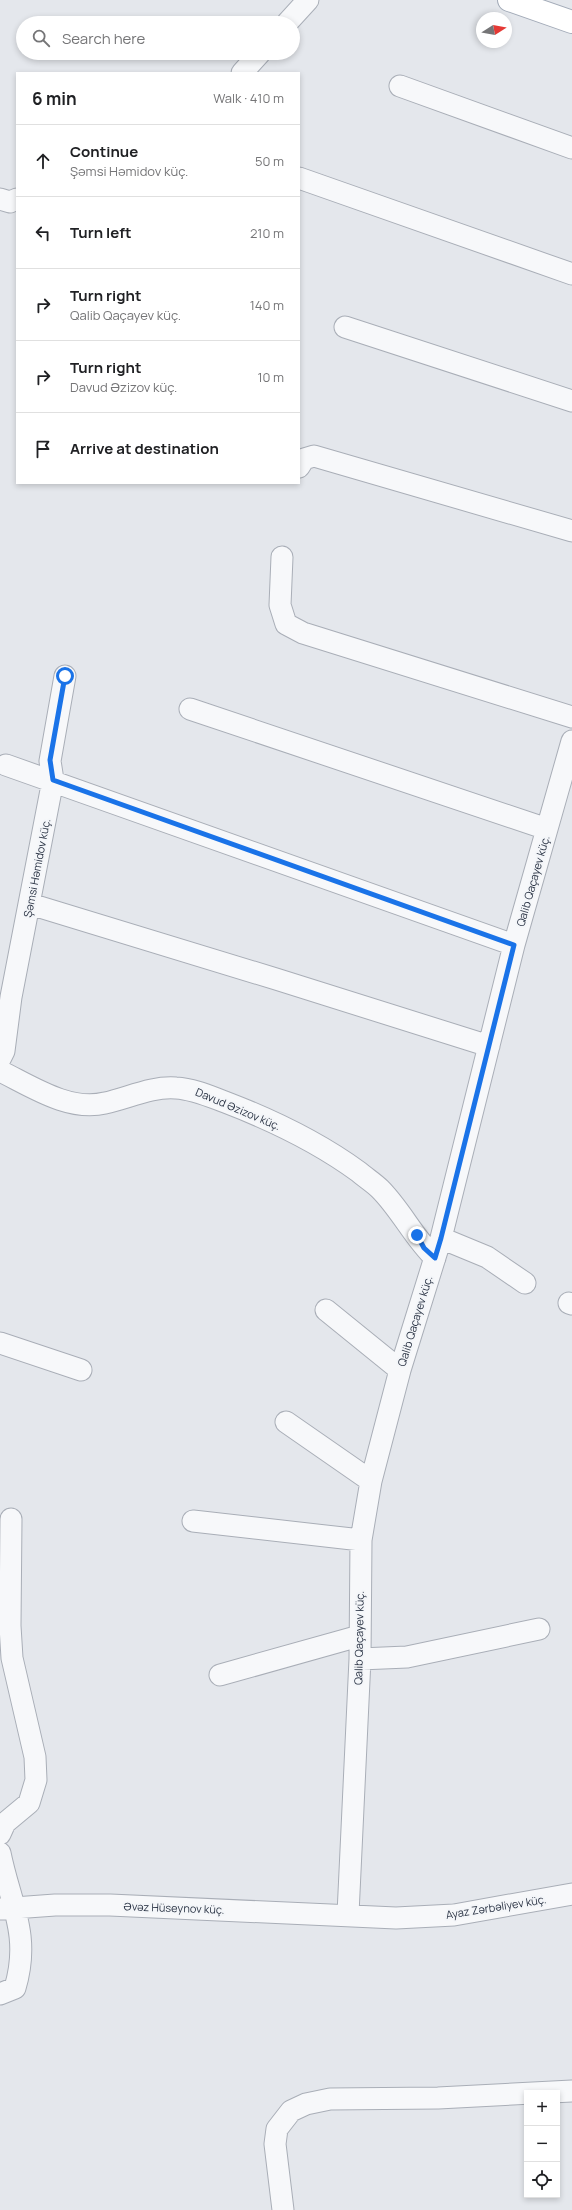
<!DOCTYPE html>
<meta charset="utf-8">
<style>
body{margin:0;font-family:Manrope,sans-serif;background:#f6f6f6;color:#202124}
.controls{position:absolute;right:12px;bottom:12px;display:grid;overflow:hidden;border-radius:0px;box-shadow:0 2px 6px #0003}
.controls button{width:36px;height:36px;display:grid;place-items:center;padding:0;border:0;border-bottom:1px solid #e0e0e0;background:#fff;color:#202124;font:20px sans-serif}
.compass{position:absolute;left:476px;top:12px;width:36px;height:36px;border-radius:50%;background:#fff;box-shadow:0 2px 6px #0003;rotate:79deg}
.stop{position:absolute;width:12px;height:12px;margin:-9px;border:3px solid #1a73e8;border-radius:50%;background:#fff}
.stop.end{background:#1a73e8;border-color:#fff;box-shadow:0 1px 4px #0008}
.list{margin:0;padding:0;list-style:none}
h2{display:flex;justify-content:space-between;align-items:center;height:52px;margin:0;padding:0 16px;font-size:17px}
h2 small{font-size:13px;font-weight:400;color:#757577}
.list li{display:grid;grid-template-columns:26px 1fr auto;gap:12px;align-items:center;box-sizing:border-box;height:72px;padding:0 16px;border-top:1px solid #e0e0e0}
.list b{display:block;font-size:15px;white-space:nowrap}
.list p{margin:0;font-size:13px;white-space:nowrap;color:#757577}
.list em{font-size:13px;font-style:normal;color:#757577}
.icon{flex:none;width:22px;height:22px;fill:none;stroke:currentColor;stroke-width:2;stroke-linecap:round;stroke-linejoin:round}
.map{position:relative;flex:none;width:572px;height:2210px;overflow:hidden}
.search{position:absolute;background:#fff;box-shadow:0 2px 6px #0003;left:16px;top:16px;width:284px;height:44px;display:flex;align-items:center;gap:10px;box-sizing:border-box;padding:0 14px;border-radius:22px;color:#757577;font-size:15px}
.panel{position:absolute;background:#fff;box-shadow:0 2px 6px #0003;left:16px;top:72px;width:284px;height:412px;border-radius:0px}
.map>svg:first-child{display:block}
</style>
<div class="map">
<svg width="572" height="2210" viewBox="0 0 572 2210">
<rect width="100%" height="100%" fill="#e4e7ec"/>
<g fill="none" stroke-linecap="round" stroke-linejoin="round">
<g stroke="#a9aeb7" stroke-width="23">
<path id="minor" d="M287,23l21,-23
M242,73l18,-20
M400,86l172,62
M299,178l273,96
M0,199l10,3 7,-3
M345,327l227,74
M299,467l5,-8 10,-3 258,75
M282,557l-2,48 6,19 17,9 269,84
M190,709l357,120
M6,765l508,180
M30,904l246,75 213,67
M0,1059l4,-8 7,-54 42,-217 -3,-19 15,-85
M0,1071c31,15 69,41 105,32 23,-5 47,-17 71,-15 17,1 33,8 49,14 47,18 93,40 134,70 7,6 15,11 21,17 21,21 34,49 55,69
M441,1238l46,19 38,26
M569,1303l3,1
M326,1310l74,60
M0,1343l81,27
M286,1422l85,59
M193,1521l168,19
M360,1659l47,-2 132,-28
M220,1675l139,-39
M0,1834l5,-11 24,-20 7,-23 -1,-23 -23,-99 -2,-32 1,-107
M0,1853c10,50 31,82 15,135l-15,6
M0,1909l55,-4h55l286,13 58,-3 118,-21
M348,1914l12,-255 1,-119 10,-59 29,-111 41,-132 73,-293 58,-204
M283,2210l-8,-66 2,-15 14,-18 15,-7 24,-5 108,-1 134,-7"/>
</g>
<g stroke="#a3abb8" stroke-width="24">
<path id="major" d="M509,0l63,22"/>
</g>
<use href="#minor" stroke="#f7f8fa" stroke-width="21"/>
<use href="#major" stroke="#fff" stroke-width="22"/>
</g>
<g fill="none" stroke-linecap="round" stroke-linejoin="round">
<path stroke="#1a73e8" stroke-width="5" d="M65,676l-15,84 3,20 461,165 -73,293 -6,20 -11,-10 -7,-13"/>
</g>
<g text-anchor="middle" stroke-width="4" stroke-linejoin="round" paint-order="stroke">
<g font-size="11" fill="#2b3445" stroke="#f4f6f9">
<text transform="translate(37 868) rotate(-79)" y="4">Şəmsi Həmidov küç.</text>
<text transform="translate(533 881) rotate(-74)" y="4">Qalib Qaçayev küç.</text>
<text transform="translate(238 1109) rotate(23)" y="4">Davud Əzizov küç.</text>
<text transform="translate(415 1321) rotate(-73)" y="4">Qalib Qaçayev küç.</text>
<text transform="translate(359 1638) rotate(-89)" y="4">Qalib Qaçayev küç.</text>
<text transform="translate(496 1907) rotate(-9)" y="4">Ayaz Zərbəliyev küç.</text>
<text transform="translate(174 1908) rotate(2)" y="4">Əvəz Hüseynov küç.</text>
</g>
</g>
</svg>
<div class="controls">
<button>+</button>
<button>−</button>
<button><svg class="icon" aria-label="locate" viewBox="0 0 24 24"><circle cx="12" cy="12" r="6"/><path d="M12 2v4M12 18v4M2 12h4M18 12h4"/></svg></button>
</div>
<svg class="compass" viewBox="-18 -18 36 36"><path d="M0-13l5 13h-10z" fill="#e53935"/><path d="M0 13l5-13h-10z" fill="#757577"/></svg>
<div class="stop" style="left:65px;top:676px"></div>
<div class="stop end" style="left:417px;top:1235px"></div>
<div class="search"><svg class="icon" aria-label="search" viewBox="0 0 24 24"><circle cx="10" cy="10" r="6"/><path d="M15 15l6 6"/></svg>Search here</div>
<section class="panel">
<h2>6 min<small>Walk · 410 m</small></h2>
<ul class="list">
<li><svg class="icon" aria-label="ahead" viewBox="0 0 24 24"><path d="M12 20V5M6 11l6-6 6 6"/></svg><div><b>Continue</b><p>Şəmsi Həmidov küç.</p></div><em>50 m</em></li>
<li><svg class="icon" aria-label="left" viewBox="0 0 24 24"><path d="M17 20v-9H6M10 6l-5 5 5 5"/></svg><div><b>Turn left</b></div><em>210 m</em></li>
<li><svg class="icon" aria-label="right" viewBox="0 0 24 24"><path d="M7 20v-9h11M14 6l5 5-5 5"/></svg><div><b>Turn right</b><p>Qalib Qaçayev küç.</p></div><em>140 m</em></li>
<li><svg class="icon" aria-label="right" viewBox="0 0 24 24"><path d="M7 20v-9h11M14 6l5 5-5 5"/></svg><div><b>Turn right</b><p>Davud Əzizov küç.</p></div><em>10 m</em></li>
<li><svg class="icon" aria-label="arrive" viewBox="0 0 24 24"><path d="M6 21V4h12l-3 4 3 4H6"/></svg><div><b>Arrive at destination</b></div></li>
</ul>
</section>
</div>
